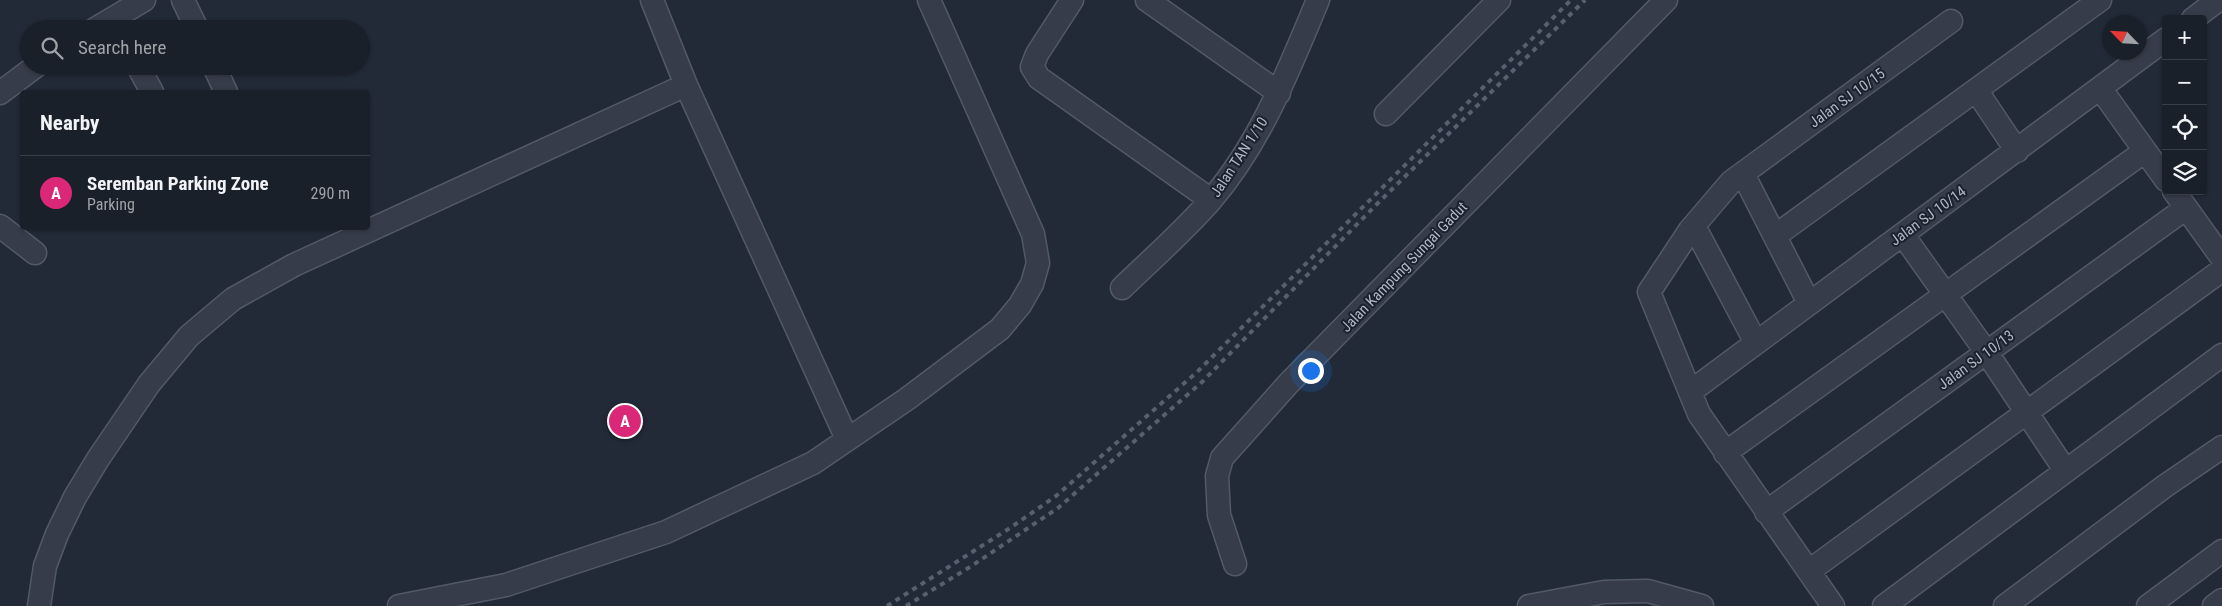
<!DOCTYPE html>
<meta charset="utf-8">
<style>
body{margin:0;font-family:"Roboto Condensed",sans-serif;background:#272d36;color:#f1f3f6}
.controls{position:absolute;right:15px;top:15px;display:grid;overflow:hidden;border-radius:5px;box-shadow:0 1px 4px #0004}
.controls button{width:45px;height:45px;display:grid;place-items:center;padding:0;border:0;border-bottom:1px solid #383e47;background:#1a202a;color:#f1f3f6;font:25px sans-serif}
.compass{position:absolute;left:2102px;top:15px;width:45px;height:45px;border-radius:50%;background:#1a202a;box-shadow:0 1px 4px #0004;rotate:295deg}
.you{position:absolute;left:1310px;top:370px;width:18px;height:18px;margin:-12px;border:4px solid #fff;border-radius:50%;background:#1a73e8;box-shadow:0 0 0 8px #1a73e833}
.badge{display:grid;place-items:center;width:32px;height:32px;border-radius:50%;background:#db2777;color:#fff;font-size:16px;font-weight:700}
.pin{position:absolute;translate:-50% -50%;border:2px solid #fff;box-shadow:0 1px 5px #0006}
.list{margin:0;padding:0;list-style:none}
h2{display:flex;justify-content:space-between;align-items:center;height:65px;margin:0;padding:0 20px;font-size:21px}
h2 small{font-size:16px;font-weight:400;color:#9fa3a8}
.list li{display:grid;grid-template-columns:32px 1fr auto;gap:15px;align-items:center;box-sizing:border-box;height:75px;padding:0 20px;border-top:1px solid #383e47}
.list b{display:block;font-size:19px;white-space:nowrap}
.list p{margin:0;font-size:16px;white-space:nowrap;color:#9fa3a8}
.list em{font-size:16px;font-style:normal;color:#9fa3a8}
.icon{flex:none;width:28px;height:28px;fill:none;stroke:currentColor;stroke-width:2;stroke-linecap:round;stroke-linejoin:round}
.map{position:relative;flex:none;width:2222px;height:606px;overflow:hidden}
.search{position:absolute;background:#1a202a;box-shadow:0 1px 4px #0004;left:20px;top:20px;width:350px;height:55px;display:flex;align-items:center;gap:12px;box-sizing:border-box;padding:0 18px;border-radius:28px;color:#9fa3a8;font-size:19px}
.panel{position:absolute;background:#1a202a;box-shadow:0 1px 4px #0004;left:20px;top:90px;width:350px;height:140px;border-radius:5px}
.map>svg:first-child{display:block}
</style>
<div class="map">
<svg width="2222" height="606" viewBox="0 0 2222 606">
<rect width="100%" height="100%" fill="#222a38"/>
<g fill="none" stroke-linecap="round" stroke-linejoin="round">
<g stroke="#535a66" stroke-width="25">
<path id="minor" d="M183,0l14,29
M652,0l34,85 161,354
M1072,0l-35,54 -5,13 7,11 172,122
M1147,0l132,93
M2193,19l25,-19
M95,29l49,-29
M138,66l14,26
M214,66l12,26
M2100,88l66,92
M1976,90l41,61
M0,93l36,-27
M1386,114l113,-114
M1743,174l66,129
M2174,191l48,67
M0,226l35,27
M1694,226l62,117
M1903,235l84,118 78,117
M1775,236l325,-236
M1122,288c30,-29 62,-57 89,-88 50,-58 78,-131 107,-200
M1690,392l476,-353
M1725,453l420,-302
M1766,512l420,-304
M1235,564l-16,-49 -2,-39 5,-18 66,-74 378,-384
M1809,571l413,-301
M39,606l6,-40 12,-32 18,-37 23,-38 51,-75 40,-48 44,-37 61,-34 392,-180
M399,606l107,-21 160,-53 147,-69 94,-64 93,-70 20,-24 12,-21 6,-21 -5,-29 -104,-234
M1529,606l75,-14 44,-1 54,15
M1833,606l-134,-192 -50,-122 41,-62 41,-48 220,-161
M1884,606l338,-251
M2005,606l160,-120 57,-39
M2148,606l74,-55
M2214,606l8,-6"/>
</g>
<use href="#minor" stroke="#363c49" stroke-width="22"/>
<path stroke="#58606f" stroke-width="4" stroke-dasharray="5 5" stroke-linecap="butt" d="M887,606l123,-78 46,-32 141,-124 374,-372
M906,606l64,-39 88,-59 144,-126 175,-178 208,-204"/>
</g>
<g text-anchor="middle" stroke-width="4" stroke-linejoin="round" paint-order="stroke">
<g font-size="15" fill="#b0b7c5" stroke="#1b212d">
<text transform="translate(1847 98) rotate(-36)" y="5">Jalan SJ 10/15</text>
<text transform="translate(1239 157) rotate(-57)" y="5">Jalan TAN 1/10</text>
<text transform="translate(1928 216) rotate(-36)" y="5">Jalan SJ 10/14</text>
<text transform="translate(1404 267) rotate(-46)" y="5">Jalan Kampung Sungai Gadut</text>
<text transform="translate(1976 360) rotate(-36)" y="5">Jalan SJ 10/13</text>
</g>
</g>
</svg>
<div class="controls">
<button>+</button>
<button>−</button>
<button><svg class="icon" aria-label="locate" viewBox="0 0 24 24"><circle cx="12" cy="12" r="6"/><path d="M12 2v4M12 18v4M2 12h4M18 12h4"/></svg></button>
<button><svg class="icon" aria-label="layers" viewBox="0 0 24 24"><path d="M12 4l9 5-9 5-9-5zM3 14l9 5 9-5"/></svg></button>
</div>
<svg class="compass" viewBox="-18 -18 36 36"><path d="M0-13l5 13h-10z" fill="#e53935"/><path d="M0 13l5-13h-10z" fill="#9fa3a8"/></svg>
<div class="you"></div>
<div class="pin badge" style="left:625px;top:421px">A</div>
<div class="search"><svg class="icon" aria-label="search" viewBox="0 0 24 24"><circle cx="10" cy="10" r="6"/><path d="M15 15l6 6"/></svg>Search here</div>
<section class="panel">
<h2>Nearby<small></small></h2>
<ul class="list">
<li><span class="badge">A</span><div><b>Seremban Parking Zone</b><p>Parking</p></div><em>290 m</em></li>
</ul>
</section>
</div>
